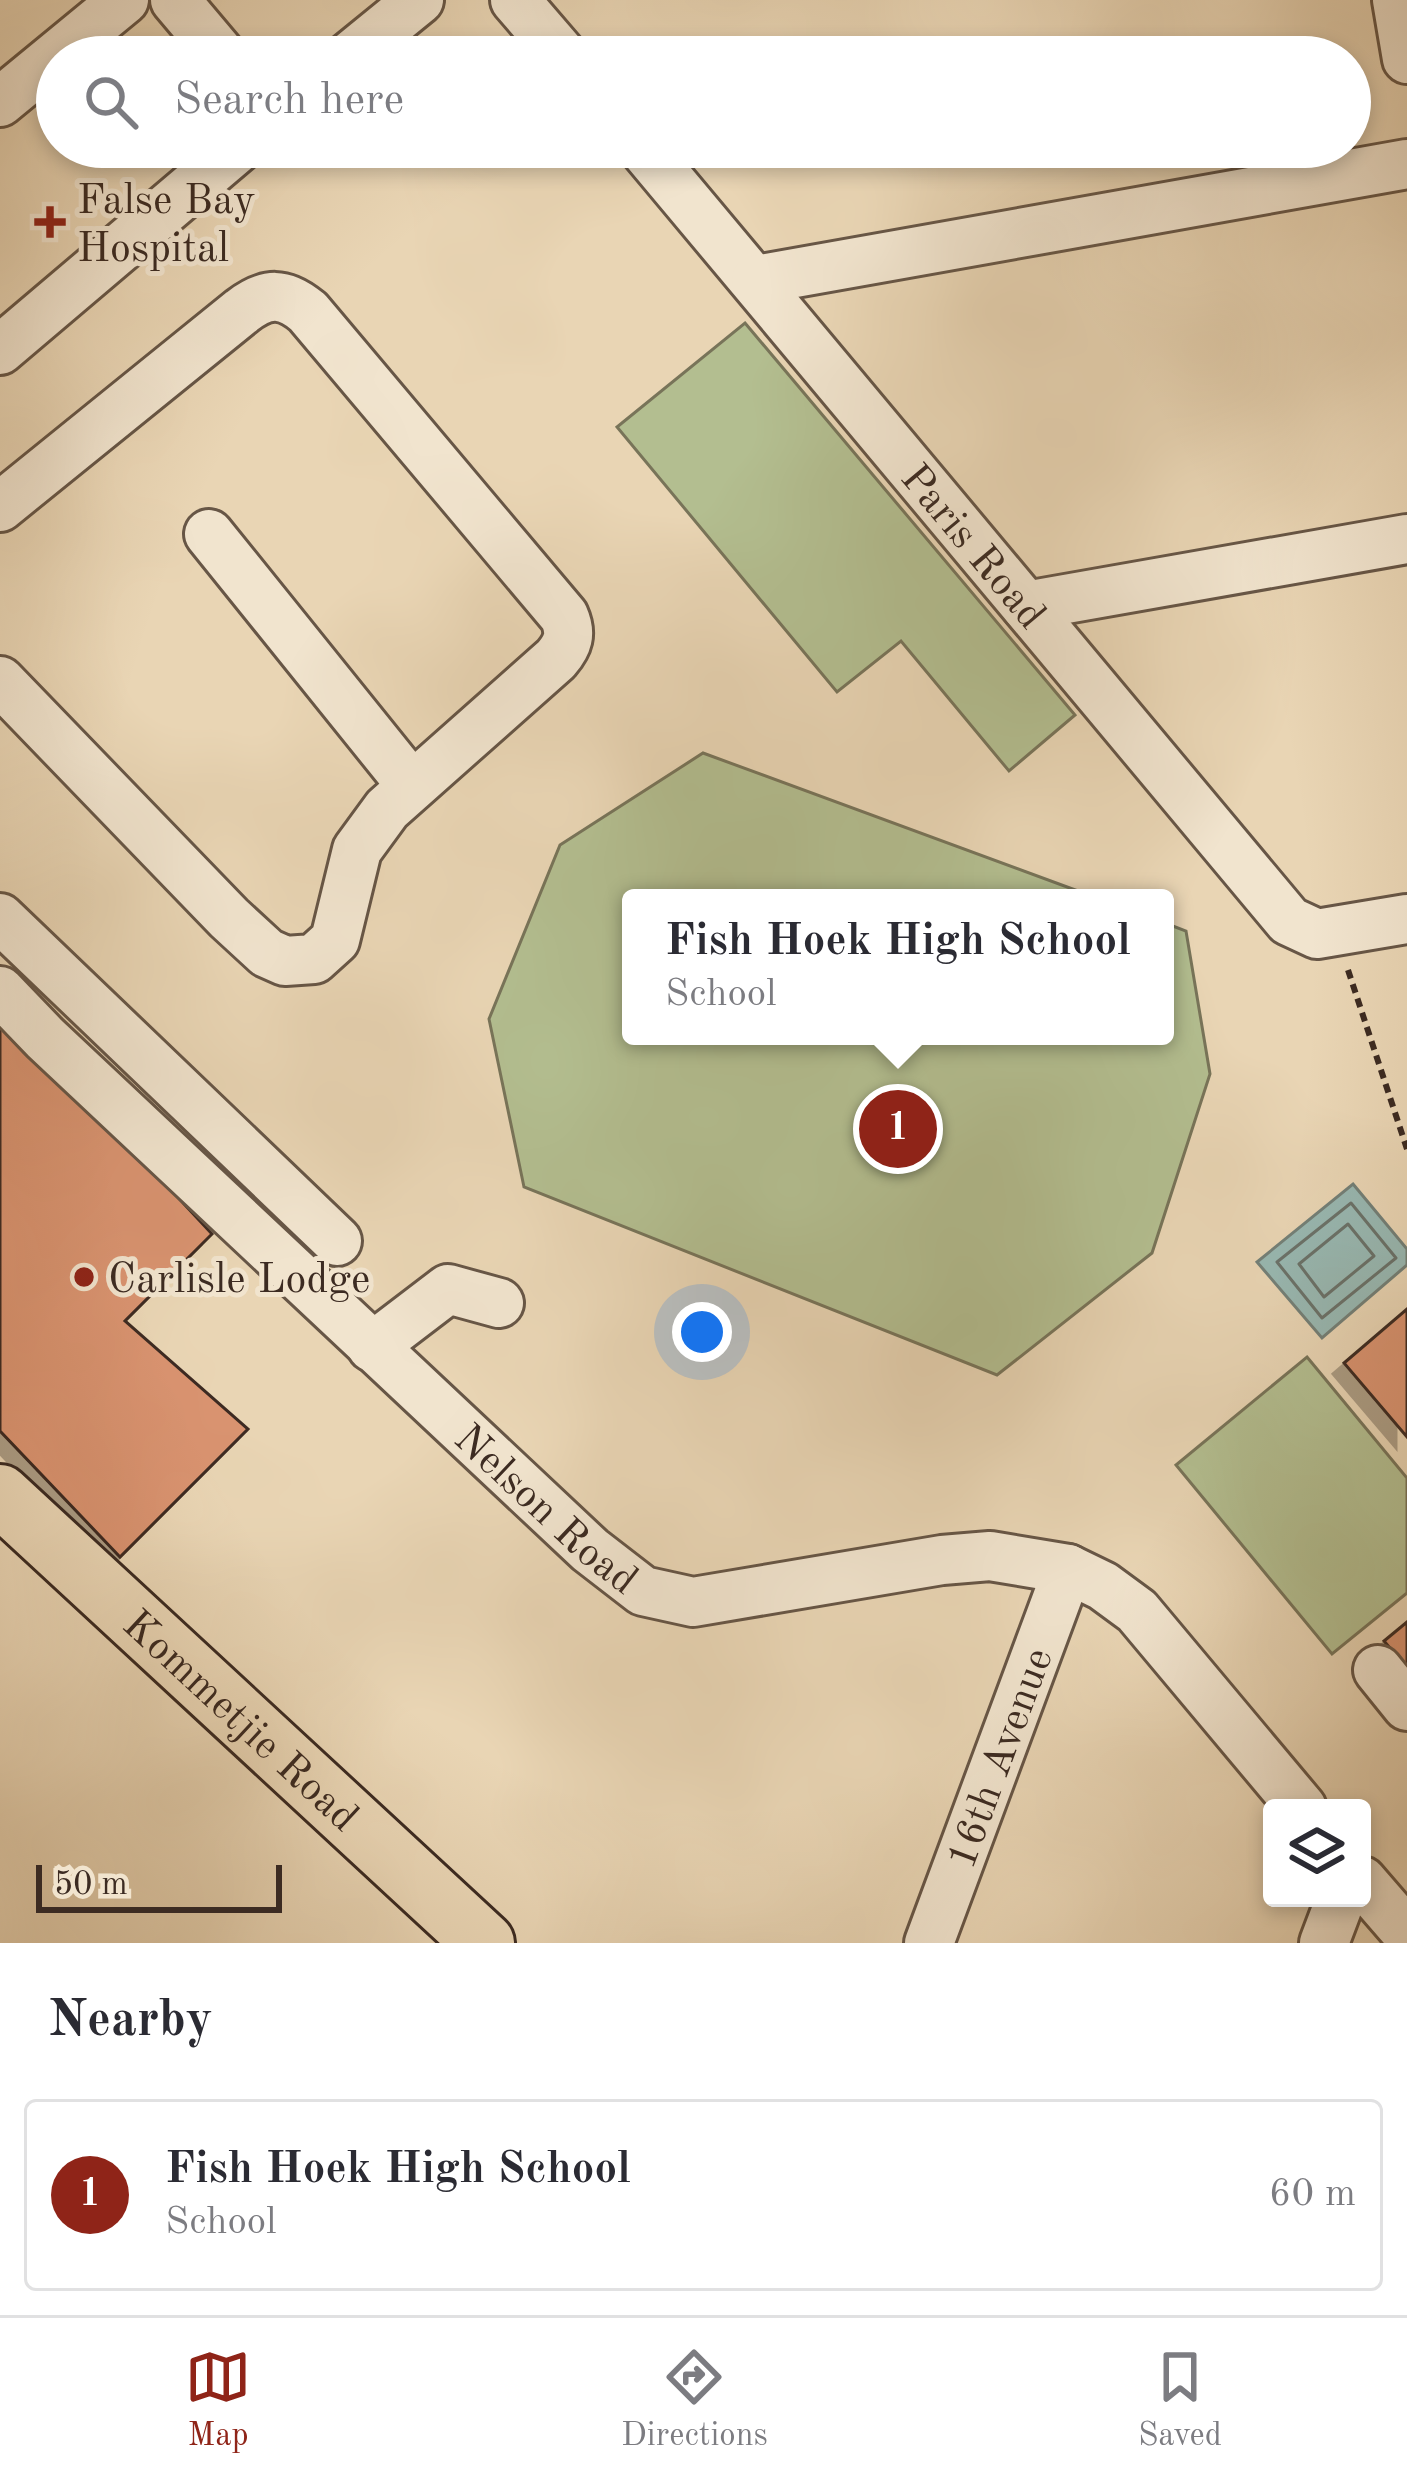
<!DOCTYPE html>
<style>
body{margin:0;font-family:"Old Standard TT",serif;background:#f7f7f7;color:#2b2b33}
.controls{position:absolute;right:36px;bottom:36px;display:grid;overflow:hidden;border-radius:12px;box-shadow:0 6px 18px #0003}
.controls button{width:108px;height:108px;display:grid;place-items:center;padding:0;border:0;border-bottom:3px solid #e1e1e2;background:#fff;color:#2b2b33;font:60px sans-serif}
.scale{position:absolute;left:36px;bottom:30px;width:246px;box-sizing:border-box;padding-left:12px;border:6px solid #3c2b22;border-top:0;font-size:33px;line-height:42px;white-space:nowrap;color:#3c2b22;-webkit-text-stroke:9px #f1e4ce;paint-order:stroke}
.you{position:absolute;left:702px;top:1332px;width:42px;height:42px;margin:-30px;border:9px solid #fff;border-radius:50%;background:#1a73e8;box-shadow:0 0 0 18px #1a73e833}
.badge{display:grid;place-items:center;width:78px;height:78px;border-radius:50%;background:#8f2418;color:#fff;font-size:39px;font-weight:700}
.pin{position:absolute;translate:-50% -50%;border:6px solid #fff;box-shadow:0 3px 12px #0006}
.popup{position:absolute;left:622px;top:889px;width:552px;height:156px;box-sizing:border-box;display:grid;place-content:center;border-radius:12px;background:#fff;filter:drop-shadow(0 3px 9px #0005);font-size:39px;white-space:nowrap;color:#7c7c81}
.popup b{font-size:45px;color:#2b2b33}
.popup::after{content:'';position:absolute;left:50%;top:100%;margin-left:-24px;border:24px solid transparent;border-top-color:#fff}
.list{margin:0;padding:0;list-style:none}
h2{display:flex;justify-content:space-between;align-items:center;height:156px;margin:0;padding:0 48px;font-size:51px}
h2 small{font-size:39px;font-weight:400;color:#7c7c81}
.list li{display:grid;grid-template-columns:78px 1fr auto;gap:36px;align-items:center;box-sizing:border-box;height:192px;margin:0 24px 24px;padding:0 24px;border:3px solid #e1e1e2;border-radius:12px}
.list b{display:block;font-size:45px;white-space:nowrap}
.list p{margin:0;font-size:39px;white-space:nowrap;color:#7c7c81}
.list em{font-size:39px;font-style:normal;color:#7c7c81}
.icon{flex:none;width:66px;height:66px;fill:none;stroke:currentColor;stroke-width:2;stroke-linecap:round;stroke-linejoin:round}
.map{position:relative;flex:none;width:1407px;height:1943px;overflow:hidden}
.search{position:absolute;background:#fff;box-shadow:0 6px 18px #0003;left:36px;right:36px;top:36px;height:132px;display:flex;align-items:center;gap:30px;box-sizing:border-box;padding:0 42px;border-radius:66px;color:#7c7c81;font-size:45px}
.sheet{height:372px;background:#fff}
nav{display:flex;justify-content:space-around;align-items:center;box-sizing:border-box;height:168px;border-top:3px solid #e1e1e2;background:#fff;font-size:33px;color:#7c7c81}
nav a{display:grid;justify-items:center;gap:6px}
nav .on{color:#8f2418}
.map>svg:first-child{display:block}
</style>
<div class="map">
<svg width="1407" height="1943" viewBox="0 0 1407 1943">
<defs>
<filter id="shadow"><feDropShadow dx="-11" dy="11" stdDeviation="0" flood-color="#0004"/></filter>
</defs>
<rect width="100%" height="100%" fill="#e9d5b4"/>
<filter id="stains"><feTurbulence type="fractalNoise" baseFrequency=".00167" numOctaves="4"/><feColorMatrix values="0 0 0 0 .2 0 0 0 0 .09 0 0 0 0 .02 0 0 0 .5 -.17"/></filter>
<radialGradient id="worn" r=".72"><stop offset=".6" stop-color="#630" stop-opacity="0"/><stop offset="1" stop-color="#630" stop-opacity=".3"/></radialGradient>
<path fill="#b3be90" stroke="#787459" stroke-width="3" d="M745,323l330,392 -66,56 -108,-130 -64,51 -220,-265z
M703,753l394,145h-466v138h534v-113l21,8 24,143 -58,179 -155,122 -473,-188 -35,-168 71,-174z
M1307,1357l100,121v115l-75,61 -156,-189z"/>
<path fill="#98b8b2" stroke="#738078" stroke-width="3" d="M1353,1184l54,65v16l-85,73 -65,-76z"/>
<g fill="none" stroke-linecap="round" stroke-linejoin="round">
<path stroke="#6a726a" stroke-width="3" d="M1351,1203l45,55 -74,60 -45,-56z
M1348,1224l26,32 -50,41 -25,-33z"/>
</g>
<path fill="#d9936f" stroke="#3c2b22" stroke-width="3" filter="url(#shadow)" d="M0,1006l212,228 -87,87 123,108 -128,128 -120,-126z
M1407,1309v128l-63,-74z
M1407,1622v46l-23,-27z"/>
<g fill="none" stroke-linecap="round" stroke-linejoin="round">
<g stroke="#675646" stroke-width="54">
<g id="minor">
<path d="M175,0l48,57"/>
<path d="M515,0l49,57"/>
<path d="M1397,0l10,59"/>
<path d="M349,57l70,-57"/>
<path d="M0,102l124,-102"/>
<path id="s1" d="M642,147l647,774 28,13 90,-15"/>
<path d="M756,280l651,-116"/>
<path d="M0,350l239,-203"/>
<path d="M0,507l242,-196c25,-19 42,-19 66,1l256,304c8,18 4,29 -8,43l-169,150 -30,41 -22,90 -21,19 -29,2 -18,-8 -38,-35 -229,-237"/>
<path d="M209,534l203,252"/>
<path d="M1026,606l381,-67"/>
<path d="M0,918l337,323"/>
<path id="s2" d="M0,991l45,47 545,512 53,41 50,11 249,-42 48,-4 78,13 35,17 34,25 165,197"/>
<path d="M372,1347l76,-58 51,14"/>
<path d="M1378,1670l29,36"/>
<path d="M1362,1881l45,52"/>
<path id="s3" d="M929,1943l139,-374"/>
<path d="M1324,1943l17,-45"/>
</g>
</g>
<g stroke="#3c2b22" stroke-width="66">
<g id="major">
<path id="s4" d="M0,1495l484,448"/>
</g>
</g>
<path stroke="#3c2b22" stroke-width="6" stroke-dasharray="9 6" stroke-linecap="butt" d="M1348,970l59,179"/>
<use href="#minor" stroke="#f1e4ce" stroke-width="48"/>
<use href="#major" stroke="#e9d5b4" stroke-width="60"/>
</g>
<g fill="#8f2418" stroke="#f1e4ce" stroke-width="4.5">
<path d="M44 204h12v12h12v12h-12v12h-12v-12h-12v-12h12z"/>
<circle cx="84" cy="1277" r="12"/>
</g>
<g text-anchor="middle" stroke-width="10" stroke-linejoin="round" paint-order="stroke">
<g font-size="42" fill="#3c2b22" stroke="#f1e4ce" text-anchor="start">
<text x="77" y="213">False Bay<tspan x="77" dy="48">Hospital</tspan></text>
<text x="108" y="1292">Carlisle Lodge</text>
</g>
<g font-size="42" fill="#3c2b22" stroke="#f1e4ce">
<text dy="15" stroke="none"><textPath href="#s1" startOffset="519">Paris Road</textPath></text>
<text dy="15" stroke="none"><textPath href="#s2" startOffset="753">Nelson Road</textPath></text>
<text dy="15" stroke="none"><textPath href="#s4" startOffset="330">Kommetjie Road</textPath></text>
<text dy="15" stroke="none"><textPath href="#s3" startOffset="198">16th Avenue</textPath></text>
</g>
</g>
<rect width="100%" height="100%" filter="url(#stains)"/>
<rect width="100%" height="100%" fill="url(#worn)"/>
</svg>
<div class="controls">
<button><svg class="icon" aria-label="layers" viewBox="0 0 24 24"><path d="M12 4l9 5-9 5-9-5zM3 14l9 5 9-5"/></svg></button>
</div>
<div class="scale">50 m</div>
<div class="you"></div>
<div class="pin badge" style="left:898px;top:1129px">1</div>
<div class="popup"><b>Fish Hoek High School</b>School</div>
<div class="search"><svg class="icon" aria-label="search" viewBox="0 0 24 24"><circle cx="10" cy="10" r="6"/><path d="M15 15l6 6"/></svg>Search here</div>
</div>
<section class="sheet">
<h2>Nearby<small></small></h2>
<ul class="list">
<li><span class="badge">1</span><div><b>Fish Hoek High School</b><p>School</p></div><em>60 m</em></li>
</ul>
</section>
<nav>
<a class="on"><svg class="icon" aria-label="map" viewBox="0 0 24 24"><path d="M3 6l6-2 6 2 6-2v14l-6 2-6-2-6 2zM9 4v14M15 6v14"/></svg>Map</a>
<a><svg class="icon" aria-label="directions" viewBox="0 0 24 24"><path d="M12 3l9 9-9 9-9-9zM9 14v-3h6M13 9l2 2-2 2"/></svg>Directions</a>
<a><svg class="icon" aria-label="saved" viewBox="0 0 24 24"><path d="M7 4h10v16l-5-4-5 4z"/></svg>Saved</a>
</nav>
